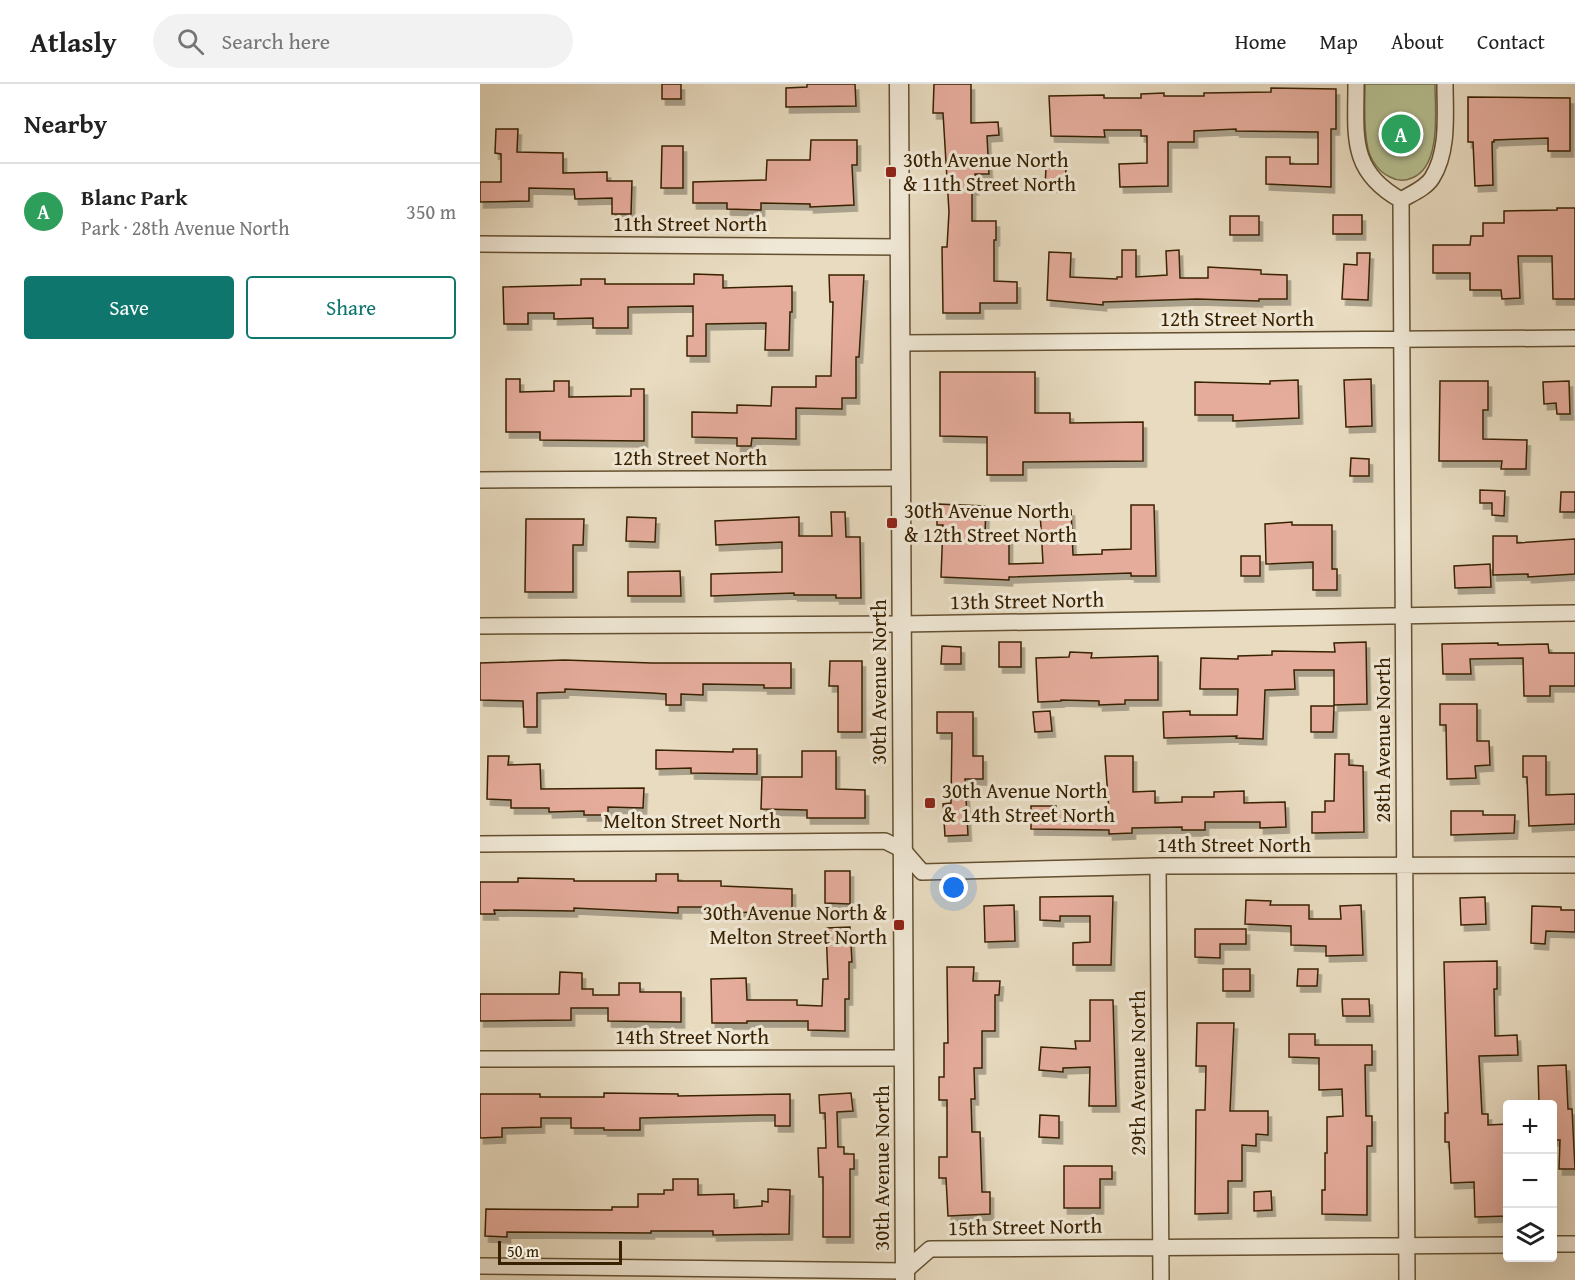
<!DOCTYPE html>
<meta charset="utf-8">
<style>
body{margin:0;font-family:"Gentium Book Plus",serif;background:#f2f2f2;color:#222}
.controls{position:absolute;right:18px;bottom:18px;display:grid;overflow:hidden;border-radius:6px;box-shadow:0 6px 24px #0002}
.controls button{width:54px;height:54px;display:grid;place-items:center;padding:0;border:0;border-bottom:2px solid #e0e0e0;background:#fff;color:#222;font:30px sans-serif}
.scale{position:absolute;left:18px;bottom:15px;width:124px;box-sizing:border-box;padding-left:6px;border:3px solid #382100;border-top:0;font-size:16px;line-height:21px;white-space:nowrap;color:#382100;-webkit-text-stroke:4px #f0e8d6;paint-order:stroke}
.you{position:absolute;left:474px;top:804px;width:21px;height:21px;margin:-15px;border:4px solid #fff;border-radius:50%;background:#1a73e8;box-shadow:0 0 0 9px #1a73e833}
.badge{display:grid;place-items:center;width:39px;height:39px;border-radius:50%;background:#0f766e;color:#fff;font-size:20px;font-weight:700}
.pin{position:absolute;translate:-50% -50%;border:3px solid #fff;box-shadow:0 2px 6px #0006}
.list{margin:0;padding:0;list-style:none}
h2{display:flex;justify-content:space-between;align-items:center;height:78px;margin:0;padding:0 24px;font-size:26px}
h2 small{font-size:20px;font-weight:400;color:#767676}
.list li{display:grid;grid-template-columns:39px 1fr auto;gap:18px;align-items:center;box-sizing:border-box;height:96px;padding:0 24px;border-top:2px solid #e0e0e0}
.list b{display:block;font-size:22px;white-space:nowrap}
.list p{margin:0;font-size:20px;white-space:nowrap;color:#767676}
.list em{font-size:20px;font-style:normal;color:#767676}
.actions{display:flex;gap:12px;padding:18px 24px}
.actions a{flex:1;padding:14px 0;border:2px solid #0f766e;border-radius:6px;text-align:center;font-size:21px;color:#0f766e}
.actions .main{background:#0f766e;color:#fff}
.icon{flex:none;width:33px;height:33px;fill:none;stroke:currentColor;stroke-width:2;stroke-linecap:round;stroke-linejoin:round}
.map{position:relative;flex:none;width:1095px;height:1196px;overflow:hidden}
header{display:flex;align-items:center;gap:36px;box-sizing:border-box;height:84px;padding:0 30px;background:#fff;border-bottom:2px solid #e0e0e0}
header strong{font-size:28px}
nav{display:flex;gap:33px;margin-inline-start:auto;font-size:21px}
.search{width:420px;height:54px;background:#f2f2f2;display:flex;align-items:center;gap:15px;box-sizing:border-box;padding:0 21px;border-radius:33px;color:#767676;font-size:22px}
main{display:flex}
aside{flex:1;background:#fff}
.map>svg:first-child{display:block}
</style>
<header>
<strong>Atlasly</strong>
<div class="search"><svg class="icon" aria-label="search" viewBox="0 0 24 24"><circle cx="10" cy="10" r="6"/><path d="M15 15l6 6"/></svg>Search here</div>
<nav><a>Home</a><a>Map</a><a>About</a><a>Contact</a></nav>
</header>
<main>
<aside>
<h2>Nearby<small></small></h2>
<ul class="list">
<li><span class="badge" style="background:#2e9e5b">A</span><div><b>Blanc Park</b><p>Park · 28th Avenue North</p></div><em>350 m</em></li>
</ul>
<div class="actions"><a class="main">Save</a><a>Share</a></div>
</aside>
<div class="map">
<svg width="1095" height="1196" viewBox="0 0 1095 1196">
<defs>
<filter id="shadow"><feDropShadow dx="3.5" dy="6" stdDeviation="0" flood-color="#0004"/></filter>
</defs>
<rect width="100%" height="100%" fill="#e8dbc0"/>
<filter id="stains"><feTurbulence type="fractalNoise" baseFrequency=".00333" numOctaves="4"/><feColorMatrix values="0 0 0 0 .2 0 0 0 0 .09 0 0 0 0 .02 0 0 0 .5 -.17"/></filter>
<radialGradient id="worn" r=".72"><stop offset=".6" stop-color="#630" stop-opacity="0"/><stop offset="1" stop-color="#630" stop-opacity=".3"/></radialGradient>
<path fill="#b6c092" stroke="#777049" stroke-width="1.5" d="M885,0h70c0,25 7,82 -23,94 -7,3 -15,3 -22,-1 -11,-5 -19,-16 -22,-28 -5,-21 -3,-44 -3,-65z"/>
<path fill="#e5ac9c" stroke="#382100" stroke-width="1.5" filter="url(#shadow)" d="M182,0h19v15h-19z
M327,0h48l1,22 -70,1v-19l21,-1z
M454,0h37v39l27,-1 1,13 -12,1 2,38h-14v15h-3v32h24v19h-2v41l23,1v21h-37v10h-37l-1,-66h5l2,-35 -6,-99h-10z
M791,4l65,1v40h-5v58l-65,-3v-27h24v7h28v-32l-82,-1v-2l-42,2v11h-26v44l-48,1 -1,-23 28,-1v-27h-6v-6h-37l1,7 -54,-1 -2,-40 55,-1v3h37v-4l23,-1v3h40v-3l67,-1z
M988,13l102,1v53h-22v-13l-54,2v2h-2l1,43 -18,1 -2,-44h-5z
M16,45h22l-1,23 46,1v20l44,-1v9h25l-1,33h-19v-16l-37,1 -1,-10 -45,-1v13l-49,1v-20h21v-28l-6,-1z
M331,56h46v25h-5l2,40 -44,2v-3l-49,-1v7l-34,-1v-6h-34v-21l73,-2 1,-20h43z
M182,62h21v42h-22z
M566,84l20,1 -1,18 -20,-1z
M1077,124h18v91h-22l-1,-43h-34l2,42 -18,1 -1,-9h-31v-17h-37v-28h37l1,-9h12v-13h21v-12l53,-1z
M853,131h29v19h-29z
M750,132h29v19h-29z
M642,166h14v27l31,-2 -1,-24 13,-1 1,28h28v-11l53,3v4l26,1v24h-28v2l-62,-2 -94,3v3l-56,-5 2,-48 22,1 -1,24 47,2v-2h5z
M877,169h13l-2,47 -26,-1 2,-35 13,1z
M214,190l29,1v13l69,-2v26h-2l-1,38h-24l1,-27 -60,1v32h-19v-20h6v-30l-65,1v21h-35v-10l-39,1v-6h-26v11h-24l-1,-37 78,-2v-6h24v5h89z
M349,191h35l-5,82h-3v41h-14v11l-46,-1v31l-44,-1 -1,8h-14v-8l-45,-1v-25l45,1v-8l34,1 1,-19h44v-11h15l2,-74h-3z
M460,288h95v41h35v10l73,-1v39l-120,1v13h-36v-38l-47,-1z
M26,295h14v13l34,-1v-10h15v16l62,-1v-7h13v52l-104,-1v-8h-34z
M891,295l1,47 -26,1 -2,-47z
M818,296l1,38 -66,3v-6h-38v-33l75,2v-3z
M960,297h48v29h-5v29l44,1 -1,29h-25l1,-8h-63z
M1089,297l1,33h-13l-1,-11 -12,1 -1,-22z
M871,374l18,1v17h-19z
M1000,406l25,1 -1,25 -12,-1v-12h-12z
M1081,408h14v20h-15z
M457,420l49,2 -1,27h24v31l34,-1 -3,-52 31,-1 2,45 29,-1v-4l29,-1v-44h23l2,71h-25v-3l-122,4v3l-68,-3 2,-52h-6z
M351,428h14l1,25h14l1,61h-25v-3h-42v-2l-83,3v-22l71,-2v-30l-66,3 -1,-24 84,-4v19h33z
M147,433l29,1 -1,24 -29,-1z
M46,435h58l-1,26h-10v47h-48z
M812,438v3h40v44h5v21h-24v-28l-47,2 -1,-40z
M1013,452h24v7l58,-4v35l-47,3v-3l-35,1z
M761,472h19v20h-19z
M1010,480l1,23 -36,1 -1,-22z
M200,487l1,25h-53v-24z
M519,558h22v25h-22z
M886,558l1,62 -33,1v-35h-40l1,19 -30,1 -2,49 -27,-1 1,-2 -73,2 -1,-26 27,-1v4h47l1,-26h-38l1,-31 37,1v-3l34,-1v-4l63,1 -1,-9z
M1018,559v2l50,-1 1,9h26v33h-25v10h-26l-1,-38 -53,1 1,15h-28l-1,-30z
M462,562l19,1v17h-20z
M590,568l22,1 -1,5 67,-2v44h-33v4l-26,1v-4l-38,-1v1l-23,1 -2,-44 33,-1z
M84,576l88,3h139v25h-27v-3l-61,-1v11l-22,-1v11h-15v-11l-14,-1 -87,-4v3l-28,1v34h-13l-1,-26 -43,-1v-37z
M350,577h32v71h-24v-46h-9z
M960,620h37v37h12l1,24 -15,1 1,12 -29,1 -1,-54h-6z
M831,622h23l-1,26h-22z
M570,627l2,20 -17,1 -2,-20z
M457,628h36v44h10v23h-18l3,56 -23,1 -2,-32 8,-1 1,-70h-15z
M253,665h24v25l-66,-1v-5l-35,1v-19l77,2z
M322,667h34v38l29,1v28h-58v-8l-46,-1 1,-32h40z
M855,670h14v11l14,1 1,66 -52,1v-21h13v-11h9z
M8,672h21l-1,9 32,-1 1,25 103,-1 -1,20 -35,-1v8h-24v-4l-35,1v-4h-38v-8l-24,-1z
M625,672h28v36l22,-1v12l27,-1v-5h32v-5l30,-1v12l41,-1 1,25 -26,1v-6h-55v8h-23v-3l-50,1v5l-23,1v-4l-78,-1v-23h25v5h53z
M1043,672h23v39l29,-1v30l-46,2 -2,-49h-4z
M971,727h32v4h32l-1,18 -63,2z
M345,787h25v33l-25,-1z
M176,790h22v7h43v5l71,3v20h-38v3l-21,1v-6h-55v6l-104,-5v3l-80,-1 1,4h-15v-32h38v-4l56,1v2h82z
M633,812l-2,69h-38v-22l17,-1v-26h-30v5l-20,-1v-23z
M1005,813l1,27 -25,1 -1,-27z
M766,816l25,1 -1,4h39v14h32l-1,-13 21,-1 2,50 -37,1v-10l-35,-1v-19l-46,-2z
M534,821l1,36 -30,1 -1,-36z
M1052,822l29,1v3h14v22l-29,-1 -1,13 -14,-1z
M370,843l2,35h-3v37h-4v32l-37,-1v-9h-61v2h-35l-1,-44 35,-1 1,22h50v5l25,1 1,-27h5l-2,-51z
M715,845h51v15h-26v14l-25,-1z
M1017,877v28h-3l1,47 22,-1 1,20 -39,1 3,58h6v11l20,-1v92l-33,1 -1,-35 -23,1 -2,-41h-4v-29h3l-4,-151z
M467,883h27l-1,14h27l-1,14h-4v36h-13v37h-8l1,31h-4l1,33h8l2,60h8v22l-42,2 -2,-38h-7v-21h8v-57h-8v-23h5v-34h4z
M743,885h27v22h-27z
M818,885h20l-1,17h-20z
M80,888l22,1v16h11v6h26v-12h21v9h41v30l-73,-1v-13h-37v12l-91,1v-27h79z
M862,915h27l1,17h-27z
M610,916h23l3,106h-27l1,-39 -27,1v4l-24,-2 2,-23 35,2 -1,-8h15z
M717,939h37l-4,88h38v24l-12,-1v12l-14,-1v36h-14v32l-33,1 1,-104h9l1,-44h-10z
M809,950h26v11h57v20h-7l1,51h6v30h-5v69l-45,-1v-24h3v-37h2v-36l16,-1 -1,-27 -23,1v-32l-30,-1z
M1086,981l2,44h4l3,60h-16l1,-29h-8v-36h-13l-1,-38z
M124,1009l74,1v2l112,-2v32h-15v-11h-16l-119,3v12h-36v-2h-33v-10h-30v9l-39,1v9l-22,1v-44h60v3h64z
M371,1009l2,18 -16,1 1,35h6v7h10v15h-4v68h-27v-60h-4l-1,-29h8l-1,-35h-5l-1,-18z
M560,1031l19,1v22l-20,-1z
M584,1082h48v13h-12v29h-36z
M193,1095h25v16l36,-1v14l28,-2v-5l6,1v-13l22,1 -1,44 -76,1v-4h-62v2l-144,-1v5l-22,-1 1,-27 126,1v-3h26v-13h26v-4h9z
M791,1107l1,19 -18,1v-19z"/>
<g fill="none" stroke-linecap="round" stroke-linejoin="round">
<g stroke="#645030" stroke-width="18">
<path id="minor" d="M876,0c0,52 -7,87 45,116
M921,116l6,1080
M921,116c10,-6 25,-12 31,-22 17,-27 13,-64 13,-94
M0,160l420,3
M420,259l675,-5
M0,396l421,-2
M0,542l422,-2 673,-11
M0,760l405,-3 18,9 19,22 236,-6 417,-1
M678,782l3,414
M0,975l424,-1
M1072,1160h23
M0,1182l425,5 25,-22 578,-4"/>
</g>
<g stroke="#645030" stroke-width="21">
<path id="tertiary" d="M419,0l6,1196"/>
</g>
<use href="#minor" stroke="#f0e8d6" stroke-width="15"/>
<use href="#tertiary" stroke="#f0e8d6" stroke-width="18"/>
</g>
<g fill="#8f2418" stroke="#f0e8d6" stroke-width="2">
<rect x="405" y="82" width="12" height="12" rx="3"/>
<rect x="406" y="433" width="12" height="12" rx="3"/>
<rect x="444" y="713" width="12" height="12" rx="3"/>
<rect x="413" y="835" width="12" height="12" rx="3"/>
</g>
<g text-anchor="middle" stroke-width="6" stroke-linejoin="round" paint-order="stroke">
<g font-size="21" fill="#382100" stroke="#f0e8d6" text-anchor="start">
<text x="423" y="83">30th Avenue North<tspan x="423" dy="24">&amp; 11th Street North</tspan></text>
<text x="424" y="434">30th Avenue North<tspan x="424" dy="24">&amp; 12th Street North</tspan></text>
<text x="462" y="714">30th Avenue North<tspan x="462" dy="24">&amp; 14th Street North</tspan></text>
<text x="407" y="836" text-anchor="end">30th Avenue North &amp;<tspan x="407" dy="24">Melton Street North</tspan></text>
</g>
<g font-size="21" fill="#382100" stroke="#f0e8d6">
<text x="210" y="147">11th Street North</text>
<text x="757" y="242">12th Street North</text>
<text x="210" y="381">12th Street North</text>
<text transform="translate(547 517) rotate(-1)" y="7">13th Street North</text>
<text transform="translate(399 598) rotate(-90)" y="7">30th Avenue North</text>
<text transform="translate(903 656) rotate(-90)" y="7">28th Avenue North</text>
<text x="212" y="744">Melton Street North</text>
<text x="754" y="768">14th Street North</text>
<text x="212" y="960">14th Street North</text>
<text transform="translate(658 989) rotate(-90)" y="7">29th Avenue North</text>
<text transform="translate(402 1084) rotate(-90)" y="7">30th Avenue North</text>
<text transform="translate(545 1143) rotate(-1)" y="7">15th Street North</text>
</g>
</g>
<rect width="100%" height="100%" filter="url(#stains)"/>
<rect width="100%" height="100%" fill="url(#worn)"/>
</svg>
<div class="controls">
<button>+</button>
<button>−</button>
<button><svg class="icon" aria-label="layers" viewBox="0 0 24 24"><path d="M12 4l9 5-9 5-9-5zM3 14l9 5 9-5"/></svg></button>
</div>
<div class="scale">50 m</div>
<div class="you"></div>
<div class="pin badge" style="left:921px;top:50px;background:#2e9e5b">A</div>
</div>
</main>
